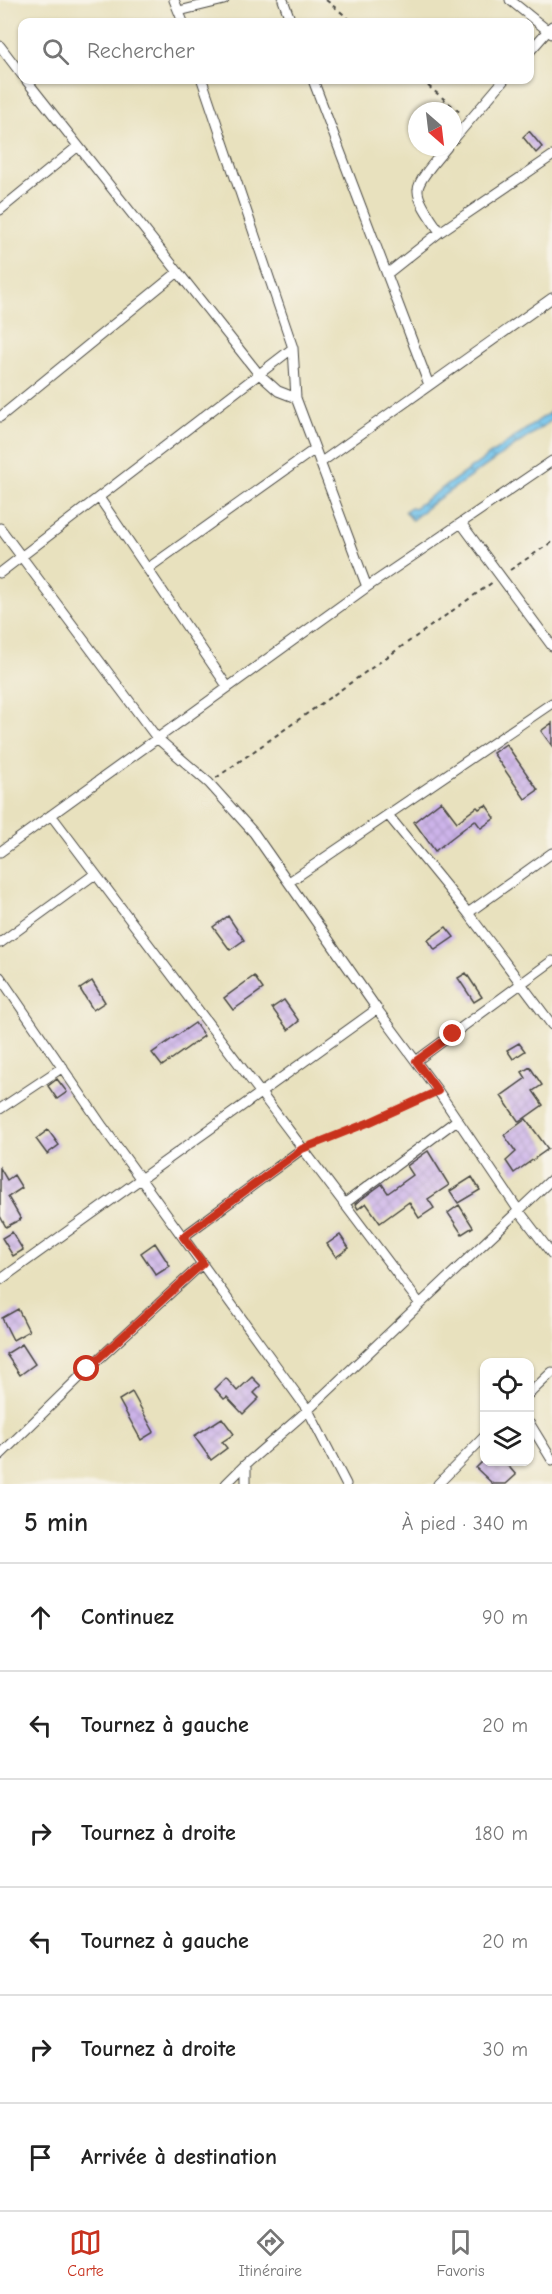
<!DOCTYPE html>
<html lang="fr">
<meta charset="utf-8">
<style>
body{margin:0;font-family:"Comic Neue",sans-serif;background:#f6f6f6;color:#222}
.controls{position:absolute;right:18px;bottom:18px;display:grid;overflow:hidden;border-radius:12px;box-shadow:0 2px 4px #0004}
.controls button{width:54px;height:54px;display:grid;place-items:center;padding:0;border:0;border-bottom:2px solid #e0e0e0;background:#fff;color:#222;font:30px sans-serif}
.compass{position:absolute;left:408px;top:102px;width:54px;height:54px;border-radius:50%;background:#fff;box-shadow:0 2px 4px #0004;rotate:152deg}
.stop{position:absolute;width:18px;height:18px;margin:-14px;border:4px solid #c8321e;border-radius:50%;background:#fff}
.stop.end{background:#c8321e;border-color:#fff;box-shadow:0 2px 6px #0008}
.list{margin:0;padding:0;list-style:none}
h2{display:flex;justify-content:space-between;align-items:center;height:78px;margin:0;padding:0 24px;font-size:26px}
h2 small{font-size:20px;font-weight:400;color:#767676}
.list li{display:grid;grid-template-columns:39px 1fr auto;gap:18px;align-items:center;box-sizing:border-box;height:108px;padding:0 24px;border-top:2px solid #e0e0e0}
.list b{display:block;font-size:22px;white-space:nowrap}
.list em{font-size:20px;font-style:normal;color:#767676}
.icon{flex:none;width:33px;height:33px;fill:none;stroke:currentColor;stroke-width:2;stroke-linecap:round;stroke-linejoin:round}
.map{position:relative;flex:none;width:552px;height:1484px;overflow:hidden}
.search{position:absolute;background:#fff;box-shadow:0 2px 4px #0004;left:18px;right:18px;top:18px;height:66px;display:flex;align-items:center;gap:15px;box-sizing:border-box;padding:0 21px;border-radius:12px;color:#767676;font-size:22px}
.sheet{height:726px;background:#fff}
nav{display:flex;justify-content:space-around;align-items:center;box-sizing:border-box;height:84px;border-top:2px solid #e0e0e0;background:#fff;font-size:16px;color:#767676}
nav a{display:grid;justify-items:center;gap:3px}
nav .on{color:#c8321e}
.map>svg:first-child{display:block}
</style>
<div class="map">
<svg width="552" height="1484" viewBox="0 0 552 1484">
<defs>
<pattern id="water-waves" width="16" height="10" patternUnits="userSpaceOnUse" patternTransform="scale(1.5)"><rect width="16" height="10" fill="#70c2ec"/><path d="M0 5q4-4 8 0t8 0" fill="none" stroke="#5c9ebf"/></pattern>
<pattern id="building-cross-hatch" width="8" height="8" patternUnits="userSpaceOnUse" patternTransform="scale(1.5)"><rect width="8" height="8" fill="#cdb4ea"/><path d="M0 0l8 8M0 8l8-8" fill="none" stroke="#b09bc9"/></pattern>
</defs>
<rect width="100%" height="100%" fill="#f7f3e8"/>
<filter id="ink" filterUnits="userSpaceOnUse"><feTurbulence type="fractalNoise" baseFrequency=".0167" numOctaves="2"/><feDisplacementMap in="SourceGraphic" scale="12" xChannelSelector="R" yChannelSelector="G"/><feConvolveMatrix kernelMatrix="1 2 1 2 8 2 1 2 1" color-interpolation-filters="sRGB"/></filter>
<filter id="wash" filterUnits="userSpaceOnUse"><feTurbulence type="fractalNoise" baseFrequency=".008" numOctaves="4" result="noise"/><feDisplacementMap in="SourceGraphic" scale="24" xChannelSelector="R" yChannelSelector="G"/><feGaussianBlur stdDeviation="1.35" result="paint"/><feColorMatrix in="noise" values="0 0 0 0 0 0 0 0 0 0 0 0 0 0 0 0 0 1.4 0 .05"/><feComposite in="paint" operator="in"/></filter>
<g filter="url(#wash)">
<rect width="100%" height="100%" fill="#e8e1be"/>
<path fill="url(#water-waves)" stroke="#4e768c" stroke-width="1.5" d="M552,411v9l-118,82 -22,18 -7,-9 6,-4 3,1z"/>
<g id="blocks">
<path fill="url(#building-cross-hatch)" d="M529,131l13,16 -6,6 -13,-16z
M552,723v23l-11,-15z
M506,744l32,46 -13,9 -32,-46z
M441,801l16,21 20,-15 2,2 7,-4 9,13 -14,10 -6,-8 -40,31 -21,-29z
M228,916l16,24 -14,10 -17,-23z
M446,927l8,10 -19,13 -7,-10z
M466,973l16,24 -8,5 -16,-24z
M254,976l9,13 -30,21 -9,-12z
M92,981l13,21 -12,8 -13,-21z
M284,1000l15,21 -11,9 -16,-22z
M195,1023l9,13 -42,30 -10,-13z
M519,1043l6,8 -12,8 -6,-9z
M530,1067l12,18 -9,6 10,14 -24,17 -18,-26 25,-18 -4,-6z
M57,1079l10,13 -10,7 -9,-13z
M526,1119l22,30 -34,24 -8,-12 10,-9 -12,-17z
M48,1130l11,15 -12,9 -11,-15z
M428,1151l21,34 -21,14 6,9 -15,10 -10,-16 -29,21 -14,-20 -8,6 -3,-5 27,-20 6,9 25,-18 -6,-9z
M0,1168l7,12 7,-5 8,13 -14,9 13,22 -15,8 -6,-11z
M472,1177l8,13 -22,13 -8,-12z
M459,1205l14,22 -11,7 -14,-21z
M12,1232l11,18 -10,6 -11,-18z
M340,1235l9,13 -13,9 -9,-13z
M155,1243l15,23 -14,9 -15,-22z
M18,1309l11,22 -16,9 -11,-22z
M22,1344l13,20 -15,11 -14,-21z
M252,1377l9,9 -7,7 5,5 -16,16 -16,-17 -3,2 -9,-10 11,-11 11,13z
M132,1392l22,40 -13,8 -22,-40z
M222,1418l12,16 -12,8 5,6 -16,12 -17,-24z
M483,1461h21l12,14 -10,9h-13l-17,-16z"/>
</g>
</g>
<g filter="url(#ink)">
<use href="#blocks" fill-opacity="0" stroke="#474641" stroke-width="1.5"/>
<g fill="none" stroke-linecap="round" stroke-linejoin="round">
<g stroke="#474641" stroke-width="11">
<path id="minor" d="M174,0l9,22
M283,0l8,22
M510,0l42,34
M179,11l45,-11
M0,46l22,29
M530,51l22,-25
M26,80l232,293 20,18 18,7 71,189
M202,80l91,268 3,50
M313,80l116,305
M453,140l51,-60
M0,210l77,-63
M440,232c-6,-9 -23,-31 -22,-42 0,-11 22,-34 29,-43
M387,274l53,-42 112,-76
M0,417l178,-145
M320,463l232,-165
M100,499l127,187
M461,523l91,123
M0,528l157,210 52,45 45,50 123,176 61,82 81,120 33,43
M147,569l168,-120
M0,573l293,-225
M51,815l369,489
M388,815l80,98 84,112
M0,852l367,-265 185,-126
M289,882l263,-179
M468,913l84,-60
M0,943l95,-69
M0,977l103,150 205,283 38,74
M416,1061l136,-100
M0,1109l63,-42
M344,1204l113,-84
M183,1237l119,-88
M0,1280l377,-271
M530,1393l22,-21
M530,1424l22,36
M0,1455l88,-86 115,-106
M246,1464v20
M226,1484l20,-20 62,-54 244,-231
M438,1484l46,-47"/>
</g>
<path stroke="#474641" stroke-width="2" stroke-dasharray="4.5 4.5" stroke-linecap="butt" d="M326,0l27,22
M421,80l41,34
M510,570l42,-28
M216,778l277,-196
M311,1146l59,-24 60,-27"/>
<use href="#minor" stroke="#fff" stroke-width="9"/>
</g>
</g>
<g fill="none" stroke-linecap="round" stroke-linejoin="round" filter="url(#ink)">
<path stroke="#c8321e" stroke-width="8" d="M87,1369l116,-106 -20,-26 119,-88 68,-27 68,-31 -22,-30 37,-27"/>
</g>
</svg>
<div class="controls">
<button><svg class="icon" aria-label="locate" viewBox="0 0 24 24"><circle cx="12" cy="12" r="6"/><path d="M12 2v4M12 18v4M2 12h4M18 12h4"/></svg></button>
<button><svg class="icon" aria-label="layers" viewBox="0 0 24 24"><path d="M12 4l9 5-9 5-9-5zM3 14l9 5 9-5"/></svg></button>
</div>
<svg class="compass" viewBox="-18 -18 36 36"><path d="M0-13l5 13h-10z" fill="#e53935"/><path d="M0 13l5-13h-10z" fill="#767676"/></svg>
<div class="stop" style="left:87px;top:1369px"></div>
<div class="stop end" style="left:453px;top:1034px"></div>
<div class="search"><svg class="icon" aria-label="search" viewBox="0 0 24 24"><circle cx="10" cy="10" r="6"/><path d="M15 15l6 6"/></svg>Rechercher</div>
</div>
<section class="sheet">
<h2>5 min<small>À pied · 340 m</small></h2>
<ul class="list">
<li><svg class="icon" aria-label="ahead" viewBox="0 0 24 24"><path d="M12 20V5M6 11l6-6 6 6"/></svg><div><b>Continuez</b></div><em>90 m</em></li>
<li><svg class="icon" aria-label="left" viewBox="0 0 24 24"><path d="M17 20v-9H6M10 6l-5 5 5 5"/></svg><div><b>Tournez à gauche</b></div><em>20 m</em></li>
<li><svg class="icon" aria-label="right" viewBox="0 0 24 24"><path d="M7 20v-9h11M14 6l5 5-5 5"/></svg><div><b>Tournez à droite</b></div><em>180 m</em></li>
<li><svg class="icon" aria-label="left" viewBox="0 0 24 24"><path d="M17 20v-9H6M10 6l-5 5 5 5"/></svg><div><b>Tournez à gauche</b></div><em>20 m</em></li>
<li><svg class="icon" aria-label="right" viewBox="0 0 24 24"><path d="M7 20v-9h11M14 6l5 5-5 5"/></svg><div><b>Tournez à droite</b></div><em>30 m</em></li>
<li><svg class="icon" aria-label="arrive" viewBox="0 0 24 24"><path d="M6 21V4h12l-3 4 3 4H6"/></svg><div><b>Arrivée à destination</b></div></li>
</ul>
</section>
<nav>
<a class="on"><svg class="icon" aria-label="map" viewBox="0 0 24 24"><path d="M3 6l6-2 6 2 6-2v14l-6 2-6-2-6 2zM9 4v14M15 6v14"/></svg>Carte</a>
<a><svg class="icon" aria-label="directions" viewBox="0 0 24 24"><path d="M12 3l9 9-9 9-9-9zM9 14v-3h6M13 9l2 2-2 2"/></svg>Itinéraire</a>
<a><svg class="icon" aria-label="saved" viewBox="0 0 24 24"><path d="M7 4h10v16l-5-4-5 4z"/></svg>Favoris</a>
</nav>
